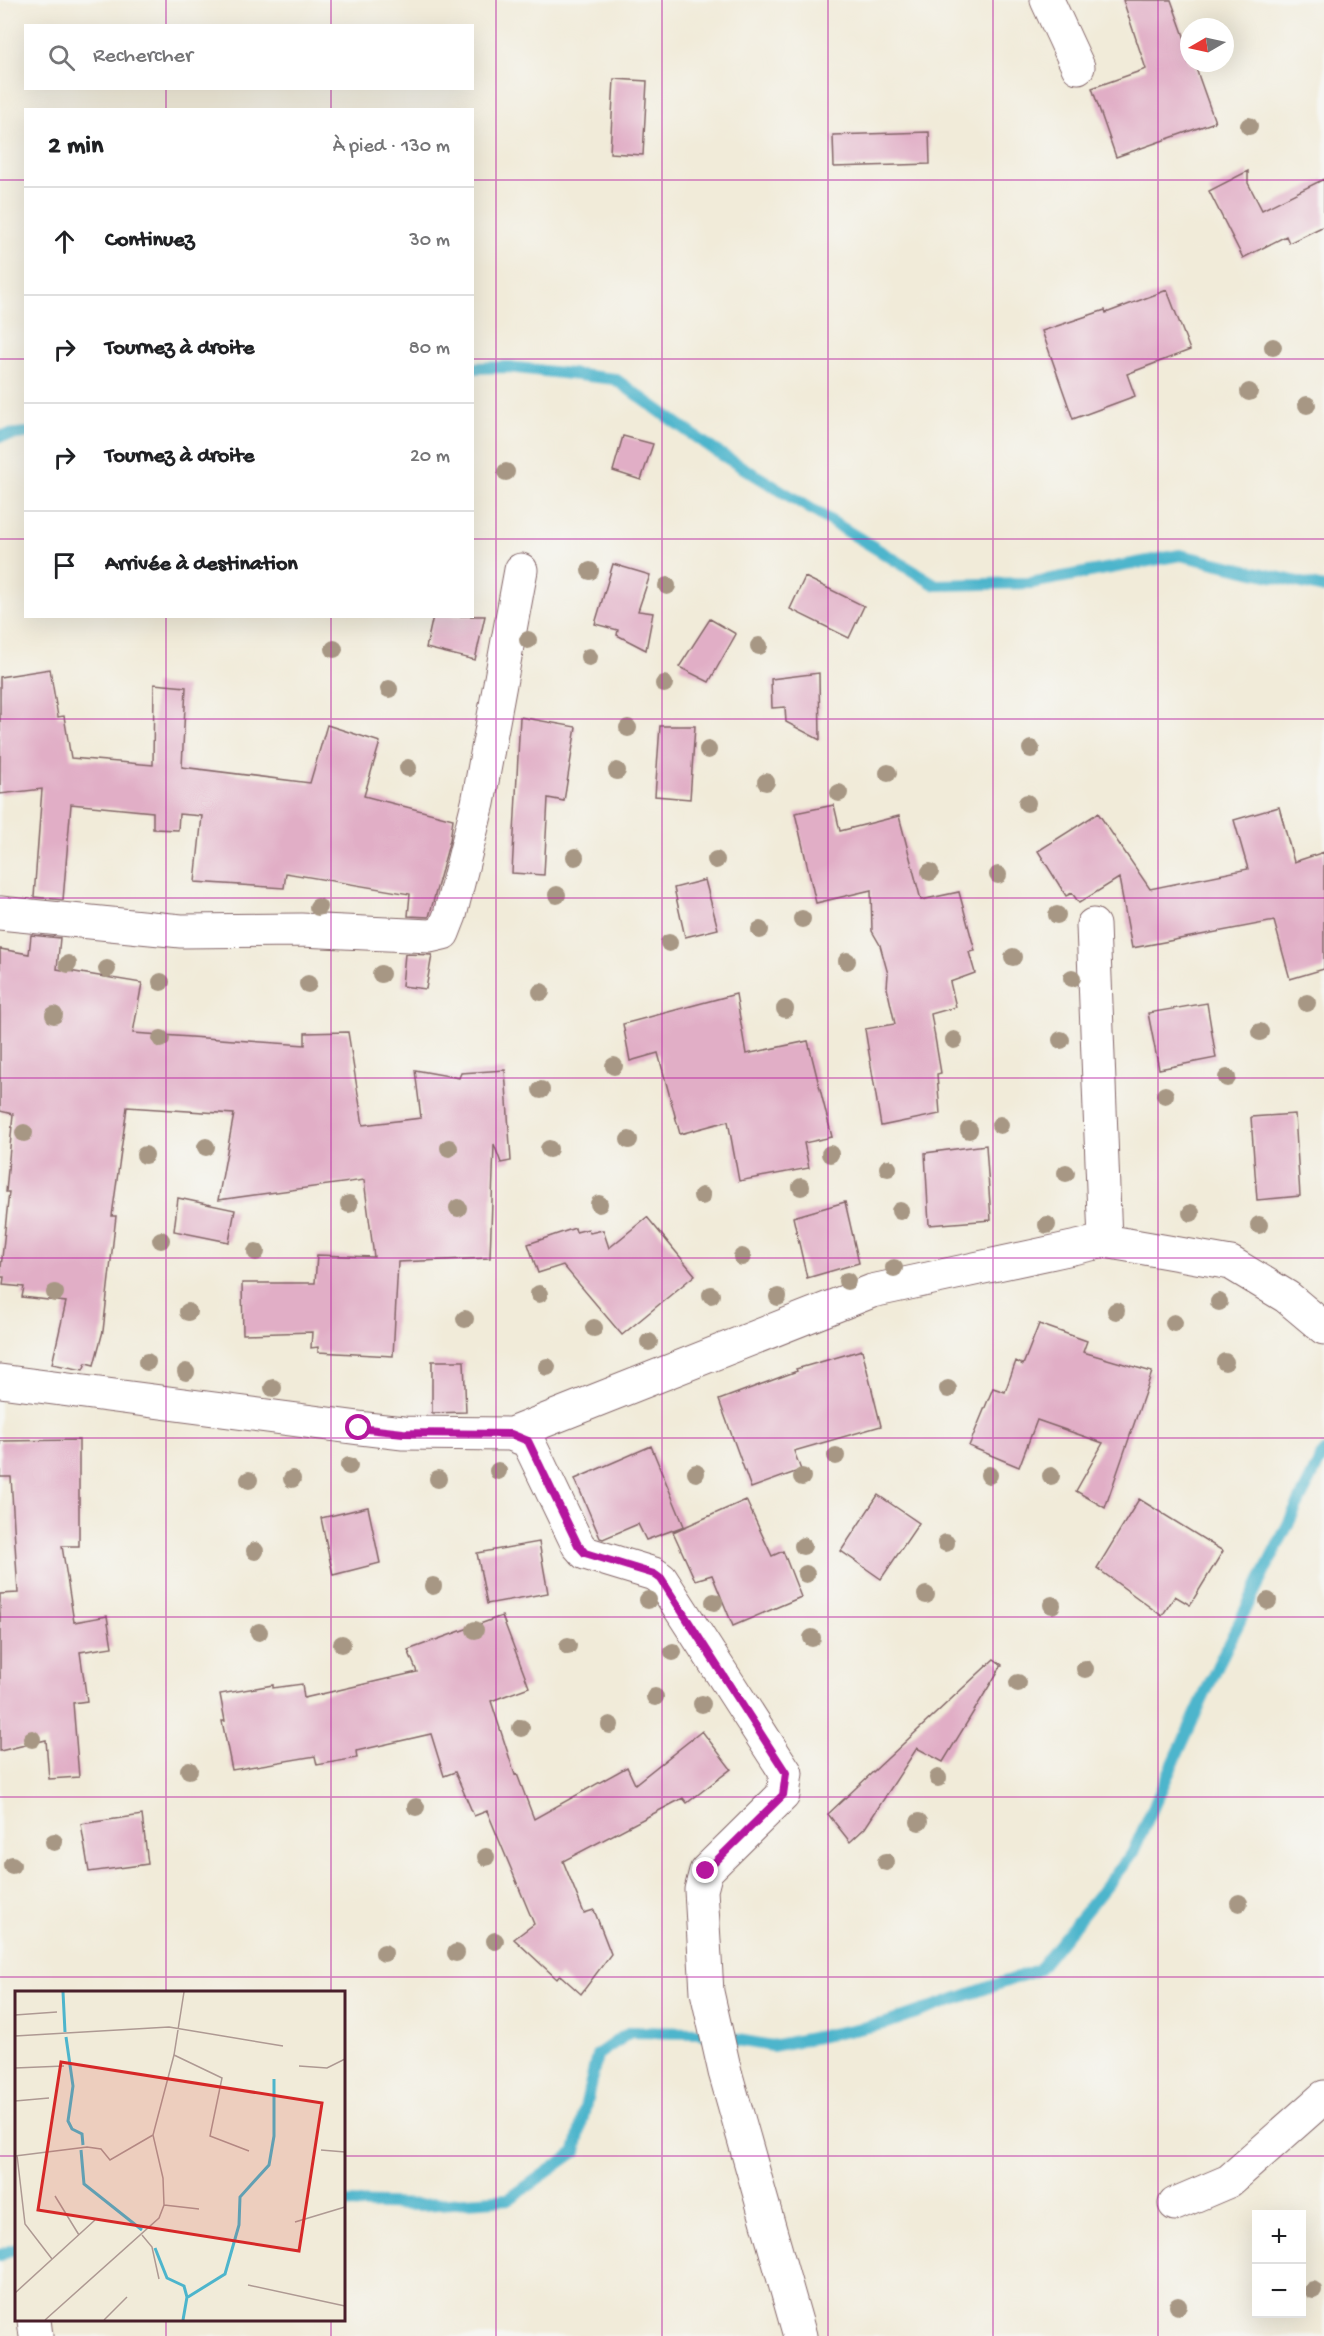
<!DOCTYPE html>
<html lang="fr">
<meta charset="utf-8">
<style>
body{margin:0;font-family:"Gochi Hand",sans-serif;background:#f2f2f2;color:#202124}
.controls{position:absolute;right:18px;bottom:18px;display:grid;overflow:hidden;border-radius:0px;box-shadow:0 6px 24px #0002}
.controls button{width:54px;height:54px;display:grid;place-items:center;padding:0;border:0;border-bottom:2px solid #e0e0e0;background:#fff;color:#202124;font:30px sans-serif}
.compass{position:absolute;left:1180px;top:18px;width:54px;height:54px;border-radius:50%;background:#fff;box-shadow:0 6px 24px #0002;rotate:261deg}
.stop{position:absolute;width:18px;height:18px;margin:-14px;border:4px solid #b5179e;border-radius:50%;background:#fff}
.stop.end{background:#b5179e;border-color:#fff;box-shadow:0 2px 6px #0008}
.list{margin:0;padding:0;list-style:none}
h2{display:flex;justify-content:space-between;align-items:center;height:78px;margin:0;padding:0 24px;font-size:26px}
h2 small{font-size:20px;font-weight:400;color:#757577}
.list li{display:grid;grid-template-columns:39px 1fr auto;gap:18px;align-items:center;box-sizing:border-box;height:108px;padding:0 24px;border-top:2px solid #e0e0e0}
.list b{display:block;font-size:22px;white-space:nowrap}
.list em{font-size:20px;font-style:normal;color:#757577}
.icon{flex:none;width:33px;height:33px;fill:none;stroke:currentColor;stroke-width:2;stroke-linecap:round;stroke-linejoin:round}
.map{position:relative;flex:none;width:1324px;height:2336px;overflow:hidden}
.search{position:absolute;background:#fff;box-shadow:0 6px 24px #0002;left:24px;top:24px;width:450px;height:66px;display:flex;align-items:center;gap:15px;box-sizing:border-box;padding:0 21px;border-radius:0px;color:#757577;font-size:22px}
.panel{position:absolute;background:#fff;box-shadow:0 6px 24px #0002;left:24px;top:108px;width:450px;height:510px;border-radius:0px}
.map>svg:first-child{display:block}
</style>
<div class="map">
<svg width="1324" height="2336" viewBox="0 0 1324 2336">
<rect width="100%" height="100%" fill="#f6f6f2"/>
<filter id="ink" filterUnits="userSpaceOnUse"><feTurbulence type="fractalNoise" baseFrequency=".0167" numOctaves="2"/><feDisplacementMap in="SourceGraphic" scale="12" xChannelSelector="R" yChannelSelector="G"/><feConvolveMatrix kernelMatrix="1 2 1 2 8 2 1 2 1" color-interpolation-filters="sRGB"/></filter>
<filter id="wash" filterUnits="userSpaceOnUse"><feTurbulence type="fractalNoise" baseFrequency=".008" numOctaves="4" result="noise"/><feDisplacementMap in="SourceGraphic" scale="24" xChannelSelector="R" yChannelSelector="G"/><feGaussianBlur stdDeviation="1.35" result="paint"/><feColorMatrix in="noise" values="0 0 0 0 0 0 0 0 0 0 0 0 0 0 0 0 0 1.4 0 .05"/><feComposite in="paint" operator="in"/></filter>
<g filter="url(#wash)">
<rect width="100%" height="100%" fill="#f1ebd9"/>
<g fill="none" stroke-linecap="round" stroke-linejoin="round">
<path stroke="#4db5cc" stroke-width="12" d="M472,368l36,-1 107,12 99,71 222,135 95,-2 149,-28 144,33
M0,436l26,-3
M344,2203l78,2 87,-6 66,-47 22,-97 33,-23 68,1 74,13 115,-23 151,-53 94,-116 86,-189 106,-213
M0,2255l16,-6"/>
</g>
<g id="blocks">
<path fill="#e1aec6" d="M1123,0h48l18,50v13h5l21,59 -99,35 -24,-69 54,-19z
M614,79l33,2 -4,74 -33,-2z
M929,132l1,32 -96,3 -1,-32z
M1248,171v12l14,27 62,-31v47l-35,17 -3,-7 -43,22 -34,-67z
M1167,290l23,60 -63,24 8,22 -62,23 -31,-88 63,-21 1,3z
M623,436l30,8 -12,36 -28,-9z
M613,564l37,11 -12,36 15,2 -7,37 -29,-15 1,-5 -23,-6z
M805,577l59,29 -15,32 -59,-29z
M433,616h52l-10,44 -49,-12z
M710,619l26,15 -27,48 -30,-15z
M50,669l8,48 6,-1 7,42 82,7 1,-81 32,3 -4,80 128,16 17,-58 53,17 -16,54 89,23 -3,21 -21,77 -21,-1 2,-22 -124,-21 -2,15 -89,-6 7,-66 -23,-2 -1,16 -25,-1v-17l-82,-8 -8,96 -29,-3 8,-108 -42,5v-117z
M819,673l1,67 -34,-18 -1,-15 -13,1 -1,-29z
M520,717l56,10 -12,74 -16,-3 -4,77 -32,-2z
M660,726h35l-5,73 -35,-3z
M834,805l6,26 59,-15 22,84 38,-8 16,59 -6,1 6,21 -25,9 6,25 -25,7 10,59 -4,1 3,40 -59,12 -16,-97 30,-5 -8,-36 1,-14 -8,-29 -8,-14 -1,-41 -55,13 -21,-90z
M1279,807l15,55 30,-10v117l-34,10 -16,-58 -142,27 -13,-70 -40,25 -7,-10 -6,3 -28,-45 60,-38 52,76 98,-20 -14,-49z
M705,880l13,49 -33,8 -11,-49z
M31,935l29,3 -3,31 85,14 -9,50 172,12v-12l43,-1 15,93 58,-7 -6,-48 44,8 2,-5 44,-3 6,91 -10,2 -7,-19 -4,114 -92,4 -5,94 -75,-4v-5l-7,1 1,-16 -69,2 -1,-51h73l2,-28 57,2 -10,-77 -146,20 16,-86 -107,-7 -15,109h4l-13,115 -9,34 -8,-2 -3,7 -31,-6 14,-62 -44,-5 2,-10 -21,-2 1,-8h-4l9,-85h-3l7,-78 -13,-3v-162l29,5z
M405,954l27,1 -6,34 -24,-3z
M736,994l10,60 62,-13 24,96 -28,6 5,25 -70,13 -11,-60 -48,13 -22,-81 -28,8 -7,-37z
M1207,1003l9,55 -57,11 -11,-56z
M1295,1114l5,82 -43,4 -6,-83z
M986,1145l5,75 -62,5 -4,-72z
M178,1198l57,12 -6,32 -55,-11z
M845,1202l14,61 -52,15 -14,-61z
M647,1217l48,58 -73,60 -59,-70 -25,8 -10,-29 47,-16 1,4 12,-3 2,4 13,-3 6,18z
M1039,1324l48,17 -4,11 69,20 -47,136 -29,-17 27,-48 -66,-23 -18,47 -50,-21 24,-58 12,4 11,-31 7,4z
M862,1350l19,76 -87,25 7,19 -50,18 -32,-88 78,-29 -1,-2z
M432,1361h32l2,51 -34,1z
M79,1440v106h-17l12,76 33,-6 5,31 -32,5 7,49 -14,2 6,74 -30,2 -3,-39 -46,11v-157l18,-1 -7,-116h-11v-36z
M651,1446l33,80 -38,14 -8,-16 -35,15 -3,-1 -25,-59z
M878,1495l41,28 -38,56 -40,-28z
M1139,1499l84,52 -33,54 -15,-9 -13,20 -65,-48z
M746,1500l26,56 11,-5 18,46 -68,29 -21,-51 -17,5 -22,-48z
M368,1507l12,56 -47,12 -12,-57z
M539,1542l9,51 -61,11 -10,-51z
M502,1616l27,71 -38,14 24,74 2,-1 17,45 93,-52 8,17 67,-53 29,38 -44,34 -4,-5 -120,63 21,52 10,-3 17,44 -30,40 -21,-19 -3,4 -43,-40 20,-15 -47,-113 -13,5 -19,-44 -11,4 -13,-42 -75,17 1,7 -40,7 -2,-9 -83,14 -10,-49h3l-5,-27 53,-9v3l29,-4 2,14 113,-26 -9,-22z
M994,1659l8,6 -59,97 -26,-14 -52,80 -15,14 -22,-28z
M142,1815l6,49 -59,8 -8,-48z"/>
</g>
</g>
<g filter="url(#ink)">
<use href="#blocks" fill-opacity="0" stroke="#846668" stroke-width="1.5"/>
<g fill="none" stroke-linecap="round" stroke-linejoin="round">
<g stroke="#846668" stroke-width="35">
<path id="street" d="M1047,0l31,67
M0,913l181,18 120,-1 129,6 13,-3 7,-18 28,-112 43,-233
M1093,925l12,316
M0,1381l359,47 44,5 108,1 17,7 50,104 7,8 69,21 7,5 125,194 -3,22 -77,76 -5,19 6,102 18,80 75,264
M511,1434l361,-143 233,-50 126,22 56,34 37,31
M1175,2204l54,-23 95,-84
M34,2320l2,16"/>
</g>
<use href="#street" stroke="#fff" stroke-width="33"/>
</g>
<g fill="#a79784">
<circle cx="1249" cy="126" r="9"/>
<circle cx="1273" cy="347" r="9"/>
<circle cx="1249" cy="392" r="9"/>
<circle cx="1307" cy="405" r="9"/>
<circle cx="506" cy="472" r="9"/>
<circle cx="590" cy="571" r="9"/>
<circle cx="667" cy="586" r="9"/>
<circle cx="528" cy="640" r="9"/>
<circle cx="759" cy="646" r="9"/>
<circle cx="334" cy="649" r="9"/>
<circle cx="589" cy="657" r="9"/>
<circle cx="664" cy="684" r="9"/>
<circle cx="389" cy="689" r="9"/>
<circle cx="628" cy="728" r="9"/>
<circle cx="1031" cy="749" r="9"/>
<circle cx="708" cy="750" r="9"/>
<circle cx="408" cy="768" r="9"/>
<circle cx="617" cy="771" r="9"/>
<circle cx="888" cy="773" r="9"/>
<circle cx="766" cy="782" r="9"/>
<circle cx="839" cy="793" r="9"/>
<circle cx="1027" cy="803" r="9"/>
<circle cx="575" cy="857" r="9"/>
<circle cx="716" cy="860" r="9"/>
<circle cx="930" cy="872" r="9"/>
<circle cx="998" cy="875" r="9"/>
<circle cx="557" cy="895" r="9"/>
<circle cx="318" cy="907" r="9"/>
<circle cx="1057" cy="915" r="9"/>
<circle cx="802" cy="919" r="9"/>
<circle cx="760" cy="930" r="9"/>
<circle cx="669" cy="943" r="9"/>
<circle cx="1013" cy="957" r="9"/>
<circle cx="847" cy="961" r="9"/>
<circle cx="68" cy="964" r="9"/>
<circle cx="107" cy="969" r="9"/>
<circle cx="381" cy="974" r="9"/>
<circle cx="1072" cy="978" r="9"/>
<circle cx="161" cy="982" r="9"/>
<circle cx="308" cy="984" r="9"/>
<circle cx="541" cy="992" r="9"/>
<circle cx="1307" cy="1003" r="9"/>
<circle cx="785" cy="1009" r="9"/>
<circle cx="54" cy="1015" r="9"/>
<circle cx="1260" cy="1032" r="9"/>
<circle cx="161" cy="1039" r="9"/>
<circle cx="954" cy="1040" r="9"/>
<circle cx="1061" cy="1040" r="9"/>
<circle cx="614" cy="1066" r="9"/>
<circle cx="1227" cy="1078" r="9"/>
<circle cx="541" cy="1090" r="9"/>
<circle cx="1165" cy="1095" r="9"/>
<circle cx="1000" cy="1125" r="9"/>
<circle cx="969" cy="1130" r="9"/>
<circle cx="24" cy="1133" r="9"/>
<circle cx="629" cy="1140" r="9"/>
<circle cx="206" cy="1147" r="9"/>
<circle cx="449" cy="1148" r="9"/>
<circle cx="549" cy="1149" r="9"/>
<circle cx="830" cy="1154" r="9"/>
<circle cx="145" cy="1155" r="9"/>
<circle cx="888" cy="1168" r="9"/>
<circle cx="1066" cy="1173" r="9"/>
<circle cx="801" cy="1187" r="9"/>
<circle cx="702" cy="1196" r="9"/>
<circle cx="349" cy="1204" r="9"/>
<circle cx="599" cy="1204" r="9"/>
<circle cx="458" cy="1208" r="9"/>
<circle cx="900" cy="1211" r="9"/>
<circle cx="1191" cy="1213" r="9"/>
<circle cx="1047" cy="1225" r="9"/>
<circle cx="1259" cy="1225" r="9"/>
<circle cx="161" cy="1240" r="9"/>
<circle cx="256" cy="1252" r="9"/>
<circle cx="742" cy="1257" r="9"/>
<circle cx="894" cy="1268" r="9"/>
<circle cx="847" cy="1281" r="9"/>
<circle cx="55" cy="1293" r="9"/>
<circle cx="539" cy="1294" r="9"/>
<circle cx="711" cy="1295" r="9"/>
<circle cx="778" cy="1297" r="9"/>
<circle cx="1219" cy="1302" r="9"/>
<circle cx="1116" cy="1311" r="9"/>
<circle cx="188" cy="1312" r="9"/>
<circle cx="465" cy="1319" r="9"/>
<circle cx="1174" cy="1323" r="9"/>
<circle cx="594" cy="1328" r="9"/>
<circle cx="649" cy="1342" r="9"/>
<circle cx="147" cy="1362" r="9"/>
<circle cx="1225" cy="1362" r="9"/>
<circle cx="547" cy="1367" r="9"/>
<circle cx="186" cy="1372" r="9"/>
<circle cx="273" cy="1388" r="9"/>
<circle cx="948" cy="1389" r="9"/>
<circle cx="836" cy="1456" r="9"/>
<circle cx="349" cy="1466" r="9"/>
<circle cx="498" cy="1471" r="9"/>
<circle cx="696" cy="1473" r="9"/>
<circle cx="989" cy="1475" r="9"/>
<circle cx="1051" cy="1476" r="9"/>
<circle cx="802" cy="1477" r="9"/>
<circle cx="292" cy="1479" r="9"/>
<circle cx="438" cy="1479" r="9"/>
<circle cx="249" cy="1480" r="9"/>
<circle cx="946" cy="1543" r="9"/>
<circle cx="803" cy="1546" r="9"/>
<circle cx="255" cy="1551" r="9"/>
<circle cx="806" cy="1574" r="9"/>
<circle cx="433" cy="1586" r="9"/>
<circle cx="926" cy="1595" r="9"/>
<circle cx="648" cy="1600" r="9"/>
<circle cx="1268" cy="1601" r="9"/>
<circle cx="714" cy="1602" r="9"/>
<circle cx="1052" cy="1605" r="9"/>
<circle cx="475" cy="1630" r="9"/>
<circle cx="259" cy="1632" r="9"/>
<circle cx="812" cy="1638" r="9"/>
<circle cx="342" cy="1644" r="9"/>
<circle cx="568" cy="1646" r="9"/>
<circle cx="673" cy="1652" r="9"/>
<circle cx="1085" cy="1669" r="9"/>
<circle cx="1018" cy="1683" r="9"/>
<circle cx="655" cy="1697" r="9"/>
<circle cx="702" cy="1704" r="9"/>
<circle cx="610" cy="1725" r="9"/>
<circle cx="521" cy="1728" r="9"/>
<circle cx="32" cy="1739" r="9"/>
<circle cx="189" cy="1770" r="9"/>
<circle cx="938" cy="1778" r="9"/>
<circle cx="416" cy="1807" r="9"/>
<circle cx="919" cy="1822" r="9"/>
<circle cx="54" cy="1842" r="9"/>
<circle cx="486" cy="1857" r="9"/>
<circle cx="886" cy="1862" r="9"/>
<circle cx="12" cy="1865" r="9"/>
<circle cx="1239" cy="1903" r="9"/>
<circle cx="495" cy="1941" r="9"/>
<circle cx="384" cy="1953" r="9"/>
<circle cx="456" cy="1953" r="9"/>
<circle cx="1313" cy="2290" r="9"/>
<circle cx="1178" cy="2306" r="9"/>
</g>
</g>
<g fill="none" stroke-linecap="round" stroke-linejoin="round" filter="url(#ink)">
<path stroke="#b5179e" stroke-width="8" d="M359,1428l44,5 108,1 17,7 50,104 7,8 69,21 7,5 125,194 -3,22 -77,76"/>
</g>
<path fill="none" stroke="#b5179e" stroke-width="1.5" stroke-opacity="0.55" d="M166,0v26M331,0v26M496,0v2336M662,0v2336M828,0v2336M993,0v2336M1158,0v2336M166,88v22M331,88v22M0,180h26M472,180h852M0,359h26M472,359h852M0,539h26M472,539h852M166,616v1376M331,616v1376M0,719h1324M0,898h1324M0,1078h1324M0,1258h1324M0,1438h1324M0,1617h1324M0,1797h1324M0,1977h1324M0,2156h16M344,2156h980M166,2320v16M331,2320v16"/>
<g transform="translate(15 1991)">
<rect width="330" height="330" fill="#f1ebd9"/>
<path fill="none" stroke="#4db5cc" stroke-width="3" d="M48,1l2,40M51,46l7,49 -5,35 4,8 10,5 1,11M66,159l3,34 58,46M140,257l12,30 17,8 3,11 -4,23M173,306l37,-23 14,-49 1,-28 29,-32 5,-29v-57"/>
<path fill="none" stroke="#ae9993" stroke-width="1.5" d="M0,24l42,-3M0,45l154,-9 114,19M159,64l48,23 -12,58 39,15M284,75l28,2 18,-9M0,77l49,-2M0,110l34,-3M306,159l24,2M2,164l8,69 27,35M0,165l72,-9 14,2 9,11 43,-25M40,205l24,39M149,214l35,4M280,231l50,-15M127,244l10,12 7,32M233,294l97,21M0,302l80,-73M30,329l114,-102 5,-13 -1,-27 -10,-43 21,-80 10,-63M89,329l23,-23"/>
<path fill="#d62828" fill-opacity="0.15" stroke="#d62828" stroke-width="3" d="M46,71l261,41 -23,148 -261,-41z"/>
<rect width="330" height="330" fill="none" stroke="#4a1f2b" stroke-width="3"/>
</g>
</svg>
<div class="controls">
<button>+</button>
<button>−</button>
</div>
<svg class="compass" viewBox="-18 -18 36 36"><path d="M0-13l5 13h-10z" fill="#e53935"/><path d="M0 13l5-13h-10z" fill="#757577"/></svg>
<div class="stop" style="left:359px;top:1428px"></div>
<div class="stop end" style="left:706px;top:1871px"></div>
<div class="search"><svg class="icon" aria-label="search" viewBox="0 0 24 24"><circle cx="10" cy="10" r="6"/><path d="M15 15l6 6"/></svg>Rechercher</div>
<section class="panel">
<h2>2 min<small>À pied · 130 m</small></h2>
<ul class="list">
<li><svg class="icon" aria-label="ahead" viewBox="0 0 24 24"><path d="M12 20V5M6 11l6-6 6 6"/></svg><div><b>Continuez</b></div><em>30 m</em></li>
<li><svg class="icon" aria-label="right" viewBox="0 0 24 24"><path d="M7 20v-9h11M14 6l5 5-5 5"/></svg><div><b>Tournez à droite</b></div><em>80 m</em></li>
<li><svg class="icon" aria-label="right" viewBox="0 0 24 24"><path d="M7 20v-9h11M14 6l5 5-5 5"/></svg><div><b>Tournez à droite</b></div><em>20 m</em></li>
<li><svg class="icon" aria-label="arrive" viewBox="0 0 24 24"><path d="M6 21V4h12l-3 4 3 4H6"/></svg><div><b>Arrivée à destination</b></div></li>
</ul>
</section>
</div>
